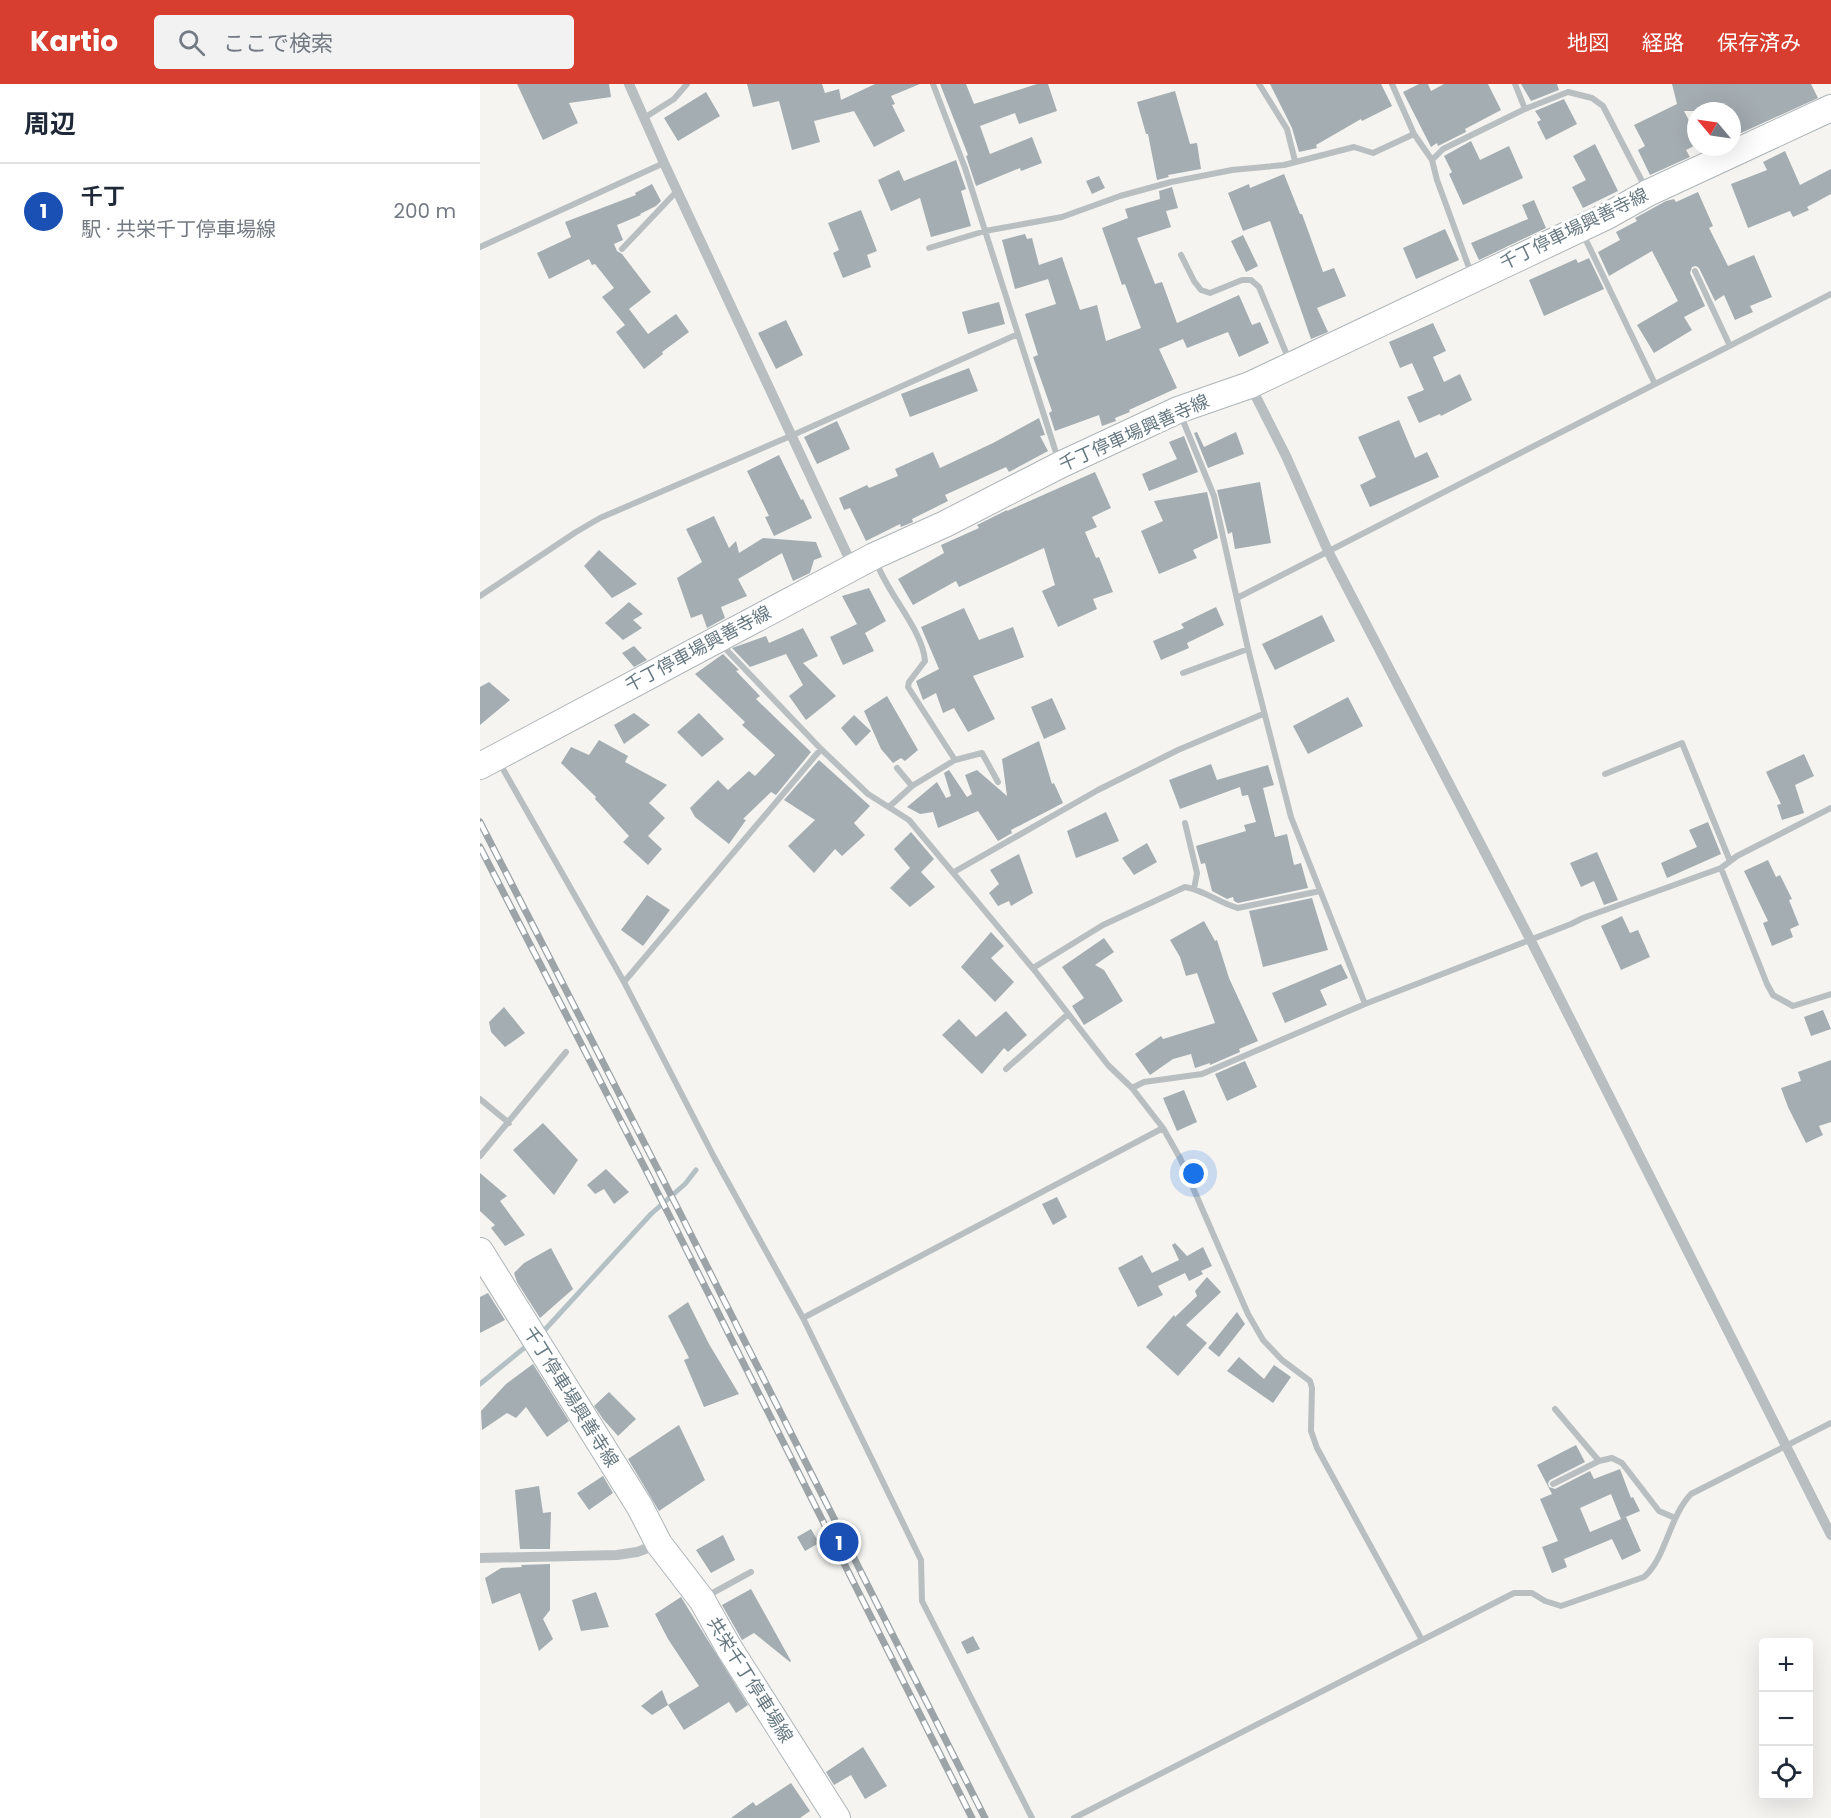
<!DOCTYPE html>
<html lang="ja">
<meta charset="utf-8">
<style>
body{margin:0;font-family:Poppins,"Noto Sans JP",sans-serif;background:#f2f2f3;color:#1f2937}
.controls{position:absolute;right:18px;bottom:18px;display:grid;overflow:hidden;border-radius:6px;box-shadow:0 6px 24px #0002}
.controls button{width:54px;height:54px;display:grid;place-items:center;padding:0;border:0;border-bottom:2px solid #e0e1e3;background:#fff;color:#1f2937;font:30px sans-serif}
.compass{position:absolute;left:1207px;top:18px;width:54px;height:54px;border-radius:50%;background:#fff;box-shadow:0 6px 24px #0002;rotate:299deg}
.you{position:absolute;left:714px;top:1090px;width:21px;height:21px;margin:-15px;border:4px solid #fff;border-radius:50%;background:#1a73e8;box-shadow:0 0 0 9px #1a73e833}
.badge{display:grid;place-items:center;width:39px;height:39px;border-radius:50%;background:#d73e2f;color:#fff;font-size:20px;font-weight:700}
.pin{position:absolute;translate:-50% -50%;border:3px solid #fff;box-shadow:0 2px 6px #0006}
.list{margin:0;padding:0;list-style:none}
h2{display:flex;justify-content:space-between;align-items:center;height:78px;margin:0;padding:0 24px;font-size:26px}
h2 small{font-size:20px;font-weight:400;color:#747a83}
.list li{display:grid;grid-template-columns:39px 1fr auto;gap:18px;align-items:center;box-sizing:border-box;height:96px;padding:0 24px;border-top:2px solid #e0e1e3}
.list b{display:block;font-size:22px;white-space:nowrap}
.list p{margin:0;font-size:20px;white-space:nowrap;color:#747a83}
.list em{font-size:20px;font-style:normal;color:#747a83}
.icon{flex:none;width:33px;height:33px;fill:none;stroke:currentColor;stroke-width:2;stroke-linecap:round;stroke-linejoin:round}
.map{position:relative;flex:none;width:1351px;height:1734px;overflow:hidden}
header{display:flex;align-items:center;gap:36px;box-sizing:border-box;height:84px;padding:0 30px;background:#d73e2f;color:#fff}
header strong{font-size:28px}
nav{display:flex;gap:33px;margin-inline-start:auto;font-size:21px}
.search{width:420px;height:54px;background:#f2f2f3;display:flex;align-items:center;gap:15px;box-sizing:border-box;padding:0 21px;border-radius:6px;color:#747a83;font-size:22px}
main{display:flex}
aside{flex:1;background:#fff}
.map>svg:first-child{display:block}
</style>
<header>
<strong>Kartio</strong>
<div class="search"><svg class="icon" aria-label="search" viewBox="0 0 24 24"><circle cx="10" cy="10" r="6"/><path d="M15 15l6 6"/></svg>ここで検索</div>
<nav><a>地図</a><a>経路</a><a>保存済み</a></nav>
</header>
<main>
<aside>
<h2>周辺<small></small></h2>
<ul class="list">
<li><span class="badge" style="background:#1a4fb4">1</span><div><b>千丁</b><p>駅 · 共栄千丁停車場線</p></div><em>200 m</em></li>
</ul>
</aside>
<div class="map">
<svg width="1351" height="1734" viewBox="0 0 1351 1734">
<rect width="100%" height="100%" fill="#f5f4f1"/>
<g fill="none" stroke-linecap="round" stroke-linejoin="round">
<path stroke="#b4c1c4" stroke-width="5" d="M61,1250l110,-120 34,-30 11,-14
M0,1300l49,-40"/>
</g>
<path fill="#a4adb1" d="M37,0h92l2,13 -42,6 9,20 -35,17z
M267,0h75l3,9 14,-4 2,11 34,-16h45l-29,12 4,8 -3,1 13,26 -31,16 -20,-36 -40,10 6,21 -28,8 -13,-49 -26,6z
M460,0h26l8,20 63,-20h11l9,27 -38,13 -4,-11 -35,13 10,28 42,-17 10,26 -21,8 -1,-3 -44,18 -10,-30 2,-1z
M790,0h111l11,22 -30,15 -1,-2 -45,26 1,3 -18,4 -7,-24z
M939,0h9l3,7 13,-7h44l13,26 -36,19 1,3 -28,14 -1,-3 -6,4 -28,-55z
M1041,0h36l2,6 -28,11z
M1192,0h139l7,14 -86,39v-26h-48l12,23v11l-10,5 4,7 -40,18 -12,-25 7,-4 -11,-21 43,-21z
M695,7l15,53 7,-1 4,26 -33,6 1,2 -12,3 -9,-46h-2l-9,-32z
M226,8l14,24 -42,25 -14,-23z
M1084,15l13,25 -31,16 -9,-18 4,-2 -6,-9z
M991,57l9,19 29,-14 14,32 -60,27 -14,-31 3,-2 -8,-16z
M1115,60l23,47 -35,17 -11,-21 14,-7 -13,-24z
M1305,67l15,34 31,-16v25l-24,13 2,3 -16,7 -3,-6 -42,17 -17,-44 36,-14 -4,-8z
M476,76l10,29 -5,2 10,35 -40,11 -11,-39 -29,13 -13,-31 21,-10 5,11z
M804,90l16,40h2l21,58 11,-4 12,28 -29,12 11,24 -17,7 -41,-118 -27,10 -15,-38 21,-9 1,4z
M619,92l6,12 -13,6 -6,-13z
M172,100l9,17 -5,5 -16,8 1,1 -24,10 6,15 -9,4 3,7 5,3 29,38 -22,17 19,25 28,-20 13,18 -27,20 1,2 -19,15 -28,-37 9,-7 -23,-28 12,-9 -19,-24 -3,1 -3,-6 -40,20 -12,-26 34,-16 -6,-15 71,-27 -1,-2z
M692,103l6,21 -12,3 5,16 -34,11 18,46 7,-2 15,41 62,-28 13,30 8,-3 9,21 -30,14 -11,-25 -41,16 -4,-9 -24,10 18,39 -48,22 1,2 -15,6 1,3 -14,5 -3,-11 -44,16 -6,-18 3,-2 -19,-54 5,-2 -13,-41 31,-10 -8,-25 -33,10 -13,-49 23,-6 2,5 5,-1 7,27 23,-8 18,53 17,-5 9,36 35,-13 -16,-44 -3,1 -20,-57 26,-10 -3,-9 35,-10 -1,-8z
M1218,108l15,34 -4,2 19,38 26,-11 18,42 -22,9 3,6 -18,8 -11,-25 -9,6 -16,-33 -3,-2 -4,1 -2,6 15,33 -21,11 8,13 -38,23 -17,-28 41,-24 -26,-50 -43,25 -11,-24 22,-12 -4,-8 21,-11 -2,-3 31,-17 8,-2 2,3z
M1054,116l12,28 -67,32 -8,-17 57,-24 -6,-14z
M381,126l16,41 -10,4 4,12 -28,11 -10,-25 6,-3 -11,-27z
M965,145l14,31 -43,19 -13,-31z
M763,151l15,31 -12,6 -15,-31z
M1109,174l15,31 -60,27 -15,-36 47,-21 2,4z
M519,218l6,22 -37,10 -6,-22z
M306,236l17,35 -27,14 -18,-36z
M953,239l13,28 -13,6 11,25 16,-8 12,26 -31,16 -1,-2 -21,9 -12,-26 17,-7 -12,-27 -12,5 -11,-26z
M489,284l9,23 -68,26 -9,-23z
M559,334l6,17 -5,1 8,15 -39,21 -3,-5 -61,28 3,6 -36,18 1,3 -12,5 -1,-3 -34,17 -16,-33 -6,2 -5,-12 28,-13 2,3 29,-12 -3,-7 38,-17 7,16 53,-25z
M919,336l16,38 12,-6 12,25 -69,30 -10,-22 16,-8 -18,-40z
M357,337l13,28 -33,15 -13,-27z
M717,348l7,15 32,-15 8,22 -36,14 -14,-35z
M704,352l14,36 -49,19 -7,-17 35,-15 -8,-17z
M299,371l22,45 2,-1 9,19 -38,18 -9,-19 4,-1 -22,-45z
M615,388l16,36 -19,9 5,10 -12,5 11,26 3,-1 14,35 -20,7 4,10 -39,18 -16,-36 13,-6 -11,-37 -85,39 -3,-6 -43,24 -15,-26 46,-26 -3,-8 38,-17 -2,-3 30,-15v1z
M780,398l11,61 -36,6 -3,-17 -4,2 -11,-44z
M727,408l11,46 -25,12 4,8 -38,16 -18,-43 22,-10 -9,-20z
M234,432l15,32 7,-7 3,12 24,-15 53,4 6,15 -8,3 -4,13 -17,8 -11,-28 -44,26 9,17 -26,11 4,11 -18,10 -5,-14 -11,4 -14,-40 25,-16 -16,-33z
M119,466l38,34 -25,14 -28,-32z
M389,504l17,33 -21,12 9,18 -31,14 -13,-28 27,-13 -15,-28z
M149,518l14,12 -10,6 9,8 -19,12 -18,-17z
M736,523l8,18 -37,18 2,5 -28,12 -8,-19 31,-13 -3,-4z
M484,524l15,32 34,-13 11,30 -51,19 22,43 -27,13 -14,-24 -11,5 -7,-20 -13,7 -7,-19 23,-12 -18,-42z
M842,531l13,26 -60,29 -13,-26z
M323,544l15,28 -15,7 33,33 -30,24 -17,-24 14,-11 -17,-31 -36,13 -18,-19 34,-12 3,7z
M154,562l13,14 -13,7 -12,-14z
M243,570l16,16 -3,1 24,25 -4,3 55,53 -35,43 -5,-3 -28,27 3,1 -17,24 -34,-27 -5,-9 28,-28 10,10 21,-19 6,5 20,-21 -33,-30 3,-3 -50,-48z
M9,598l21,18 -30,25v-38z
M407,612l31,54 -13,11 -4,-3 -8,5 -12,-14 -17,-38z
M868,613l15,29 -55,28 -15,-28z
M572,614l14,31 -22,10 -13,-32z
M154,629l16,12 -26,19 -10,-19z
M219,629l25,26 -22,18 -25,-25z
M374,631l17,16 -15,15 -15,-18z
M119,656l29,16 -3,6 42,23 -18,18 16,15 -17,18 14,13 -14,16 -25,-23 6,-6 -34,-37 1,-2 -35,-34 10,-16 18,8z
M559,657l13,43 2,-1 9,20 -52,27 1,3 -14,8 -20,-30 -40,17 -5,-16 -13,2 -13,-7 30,-25 9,16 5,-2 -7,-23 5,-3 18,27 5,-3 -7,-19 12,-5 30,26 -5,-37z
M1324,670l10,22 -19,9 9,28 -22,7 -5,-15 4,-1 -15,-32z
M339,676l51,46 -16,17 11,12 -23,21 -7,-7 -21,24 -26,-27 27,-26 -31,-20z
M731,680l6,16 51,-15 6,20 -11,3 12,49 12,-3 7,31 7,-2 7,25 -70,15 -4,-2 -1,-4 -6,2 -15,-8 -7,-28 -4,1 -5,-18 50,-15 -2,-6 12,-3 -8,-27 -6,1 -2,-9 -60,22 -11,-29z
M626,728l13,29 -43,17 -9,-27z
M1228,738l13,32 -54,24 -6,-15 36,-16 -8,-17z
M431,748l23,27 -13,13 14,15 -25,20 -20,-19 20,-20 -16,-19z
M667,759l10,19 -23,13 -12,-17z
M1117,768l21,48 -14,5 -10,-24 -13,6 -11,-24z
M539,770l14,39 -22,13 -2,-5 -11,5 -9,-13 10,-9 -9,-14z
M1288,776l8,17 4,-2 12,24 -3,1 10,25 -9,4 3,8 -21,9 -9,-23 5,-2 -24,-50z
M167,811l23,15 -27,36 -22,-16z
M832,814l16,52 -65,17 -14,-56z
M1142,832l8,17 8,-3 12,27 -29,13 -20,-44z
M724,837l11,20 2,-1 12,38 29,63 -19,8 1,3 -30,13v-2l-15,5 -4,-14 -18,5 -23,16 -15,-21 26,-18 2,3 52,-16 -18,-50 -11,3 -6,-19 -10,-17z
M511,848l13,14 -13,12 23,24 -19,20 -34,-35z
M624,854l10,14 -19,13 9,5 19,31 -39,24 -12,-19 12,-8 -22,-31z
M861,880l7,14 -28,12 7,15 -42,18 -13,-30z
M24,923l21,26 -20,14 -14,-15 -2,-10z
M1343,926l8,19 -20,7 -7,-19z
M526,927l21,24 -19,17 -4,-4 -22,26 -40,-39 17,-16 17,18z
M1351,976v62l-12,4 4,9 -17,8 -18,-36 -7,-19 20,-7 -3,-9z
M765,977l12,26 -30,14 -12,-27z
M704,1006l13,32 -20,9 -14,-33z
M63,1039l35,37 -24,35 -41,-45z
M126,1085l23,23 -15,12 -10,-15 -9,5 -8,-9z
M0,1089l27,23 -7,5 25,34 -20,11 -14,-18 4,-3 -15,-14z
M577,1113l10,20 -14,8 -11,-21z
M695,1159l12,13 16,-9 9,19 -11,5 2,3 -14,7 -4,-8 -27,13 5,9 -25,12 -20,-39 24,-13 10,18 27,-13 -7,-15z
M71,1164l22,41 -33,29 -23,-36 -3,-9 10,-10z
M727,1193l14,15 -35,33 21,18 -29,33 -32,-29 28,-32 1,2 22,-21 -2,-5z
M8,1209l17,27 -25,13v-36z
M208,1218l21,42 30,50 -35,13 -20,-47 5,-2 -21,-42z
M757,1228l8,12 -26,33 -11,-9z
M759,1273l25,22 10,-14 17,12 -18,26 -46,-32z
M53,1280l36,57 -22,16 -21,-30 -10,11 -9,-5 -25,17 -1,-19 25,-27z
M129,1308l27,27 -18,17 -15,-17 -9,-13z
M199,1341l26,55 -46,31 -31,-52z
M1096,1361l9,17 -35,18 -2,3 1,4 6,2 35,-18 4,8 26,-10 11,29 2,-1 7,14 -19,8 -10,-25 -31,14 10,24 36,-15 15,34 -19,9 -10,-21 -48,20 3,8 -15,6 -10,-26 16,-6 -18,-42 12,-5 -15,-29z
M123,1392l10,17 -24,17 -12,-17z
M59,1402l4,27 8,-1 -1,37h-30l-5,-59z
M331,1445l8,14 -14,8 -8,-14z
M243,1451l12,25 -24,13 -15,-23z
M70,1480v46l-7,9 10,20 -14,12 -19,-58 -28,11 -7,-26 16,-10 21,-1 -1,-2z
M271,1505l40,72 -1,1 -36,-29 -12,7 -20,-35z
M116,1508l13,35 -28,4 -9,-31z
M201,1513l67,108 -12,8 -7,-11 -45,28 -16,-25 31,-19 -31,-47 -13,-25z
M493,1552l7,13 -13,5 -6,-12z
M182,1606l6,15 -16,10 -11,-9z
M383,1663l24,39 -22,13 -14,-24 -17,10 -8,-13z
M311,1699l19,28 -10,7h-69l22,-16 3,4z"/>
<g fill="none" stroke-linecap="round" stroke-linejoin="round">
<g stroke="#aeb5b8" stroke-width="28">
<path id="secondary" d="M0,682l394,-210 71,-32 115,-59 118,-55 72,-25 357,-169 41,-23 183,-85
M0,1167l160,256 19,37 43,56 27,48 108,170"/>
</g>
<path stroke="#b9bfc1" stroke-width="6" d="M453,0l32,84 93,291
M779,0l28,45 8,32
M912,0l22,50 18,26 5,20 34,93
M1035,0l10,25
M164,34l30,-19 13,-15
M952,76l11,-11 82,-40 43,-17 24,6 11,8 42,81
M1103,150l72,150
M0,163l184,-84
M449,164l56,-17 77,-14 58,-21 51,-14 61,-12 52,-5 70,-18 19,6 41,-19
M142,165l55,-58
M701,171l13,26 7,9 9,3 32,-13h9l8,7 30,73
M1215,187l35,75
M701,332l33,80 34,153 43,168 74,187
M396,477c10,31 47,69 49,100l-16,21 -1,5 47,73
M0,512l96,-64 24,-14 193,-83 225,-101
M757,514l594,-304
M241,560l100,105 47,45 41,26 126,151 73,94 24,23 31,40 17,30 68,156 15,26 19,20 28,21 2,7 -1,43 6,17 105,192
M703,589l65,-24
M19,678l125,220 90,175 89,161 118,242 1,41 110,217
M417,684l15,18
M1125,690l77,-31 48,118
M409,723l23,-21 43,-26 27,-7 16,29
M705,739l12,50 -3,16
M1241,784l46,116 6,11 20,11 38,-12
M474,788l144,-82 80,-40 85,-36
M553,884l70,-43 82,-38c19,3 34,16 53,21l82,-17
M144,898l197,-233
M526,985l62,-55
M652,1004l12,-6 58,-8 163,-70 206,-80 12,-6 138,-50 16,-12 94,-48
M0,1015l29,24
M0,1072l86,-104
M323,1234l360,-190
M1075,1325l44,52
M1073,1400l46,-23 13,-3 10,5 37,48 16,7
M227,1512l44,-24
M594,1734l440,-225h18l13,8 16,5 83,-29c22,-19 25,-60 47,-83l140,-71"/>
<path stroke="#b9bfc1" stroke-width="10" d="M149,0l35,79 189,404
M770,301l36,71 42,95 202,388 301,596
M0,1474l137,-3 20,-3 22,-8"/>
<use href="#secondary" stroke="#fff" stroke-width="26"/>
<g stroke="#9ca4a8" stroke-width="7">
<path id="rail" d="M0,738l196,383 309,613
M0,763l187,364 305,607"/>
</g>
<use href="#rail" stroke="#fff" stroke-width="4.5" stroke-dasharray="14" stroke-linecap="butt"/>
</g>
<g text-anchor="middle" stroke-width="6" stroke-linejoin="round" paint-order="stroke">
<g font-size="18" fill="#667881" stroke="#fff">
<text transform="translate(1094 145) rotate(-26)" y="6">千丁停車場興善寺線</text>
<text transform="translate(654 349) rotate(-24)" y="6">千丁停車場興善寺線</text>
<text transform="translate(218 565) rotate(-28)" y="6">千丁停車場興善寺線</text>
<text transform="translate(91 1313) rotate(58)" y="6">千丁停車場興善寺線</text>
<text transform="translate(270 1596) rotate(58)" y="6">共栄千丁停車場線</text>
</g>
</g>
</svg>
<div class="controls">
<button>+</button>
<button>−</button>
<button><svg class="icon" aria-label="locate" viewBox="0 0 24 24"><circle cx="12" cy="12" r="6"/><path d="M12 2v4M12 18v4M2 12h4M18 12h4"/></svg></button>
</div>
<svg class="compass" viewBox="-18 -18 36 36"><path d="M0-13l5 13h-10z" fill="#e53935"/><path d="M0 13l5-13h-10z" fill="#747a83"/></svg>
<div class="you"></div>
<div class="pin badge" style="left:359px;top:1458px;background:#1a4fb4">1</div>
</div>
</main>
